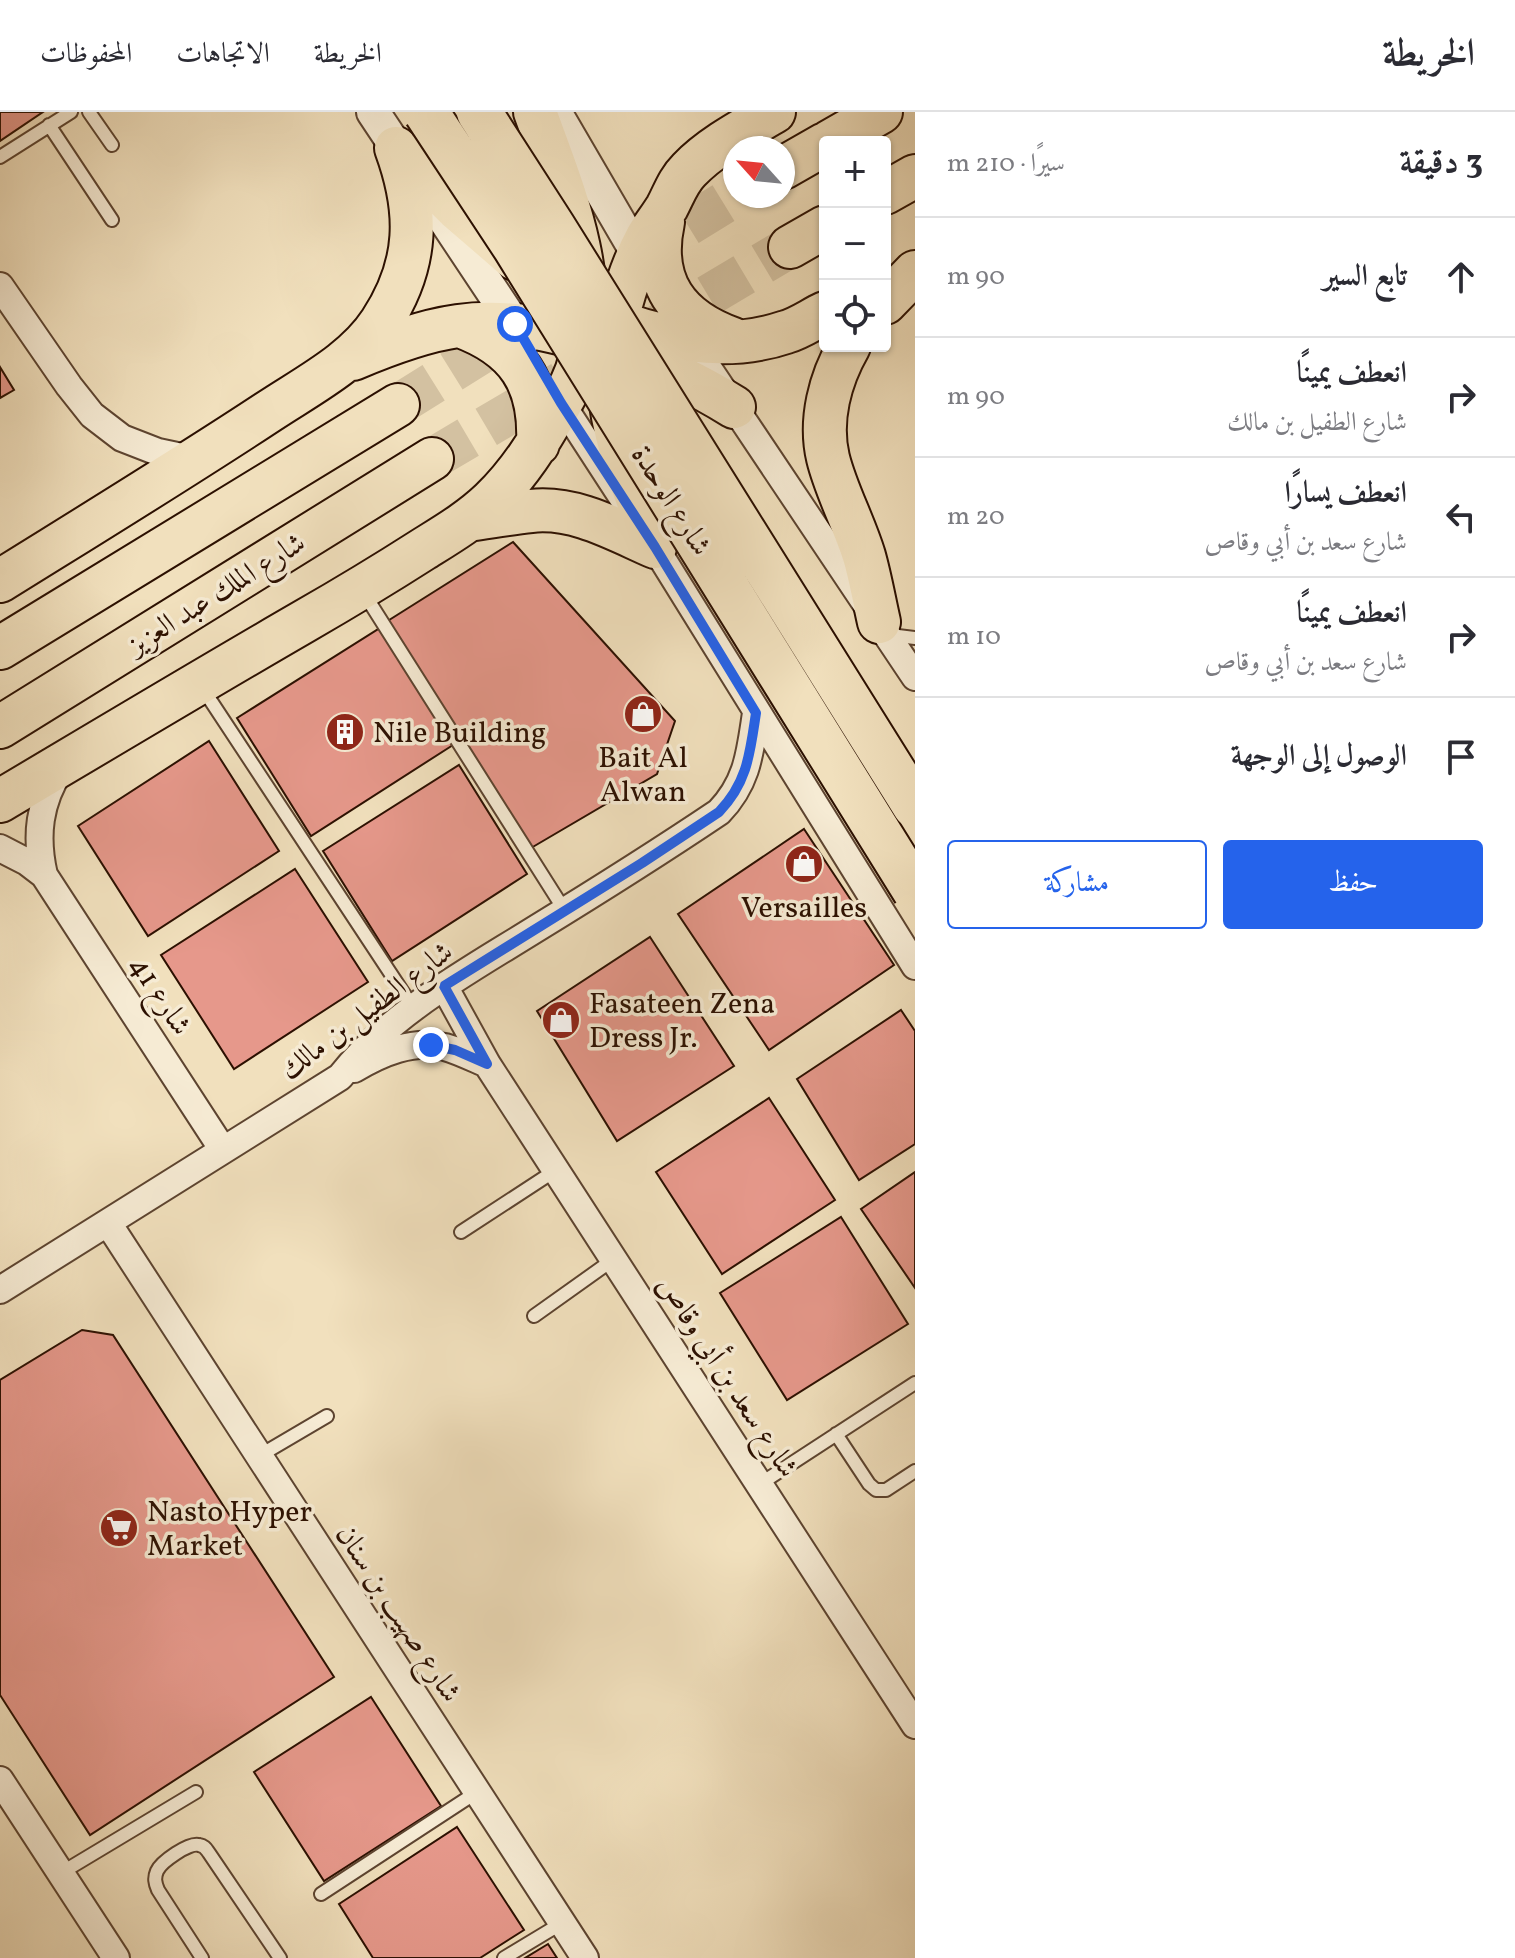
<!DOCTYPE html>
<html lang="ar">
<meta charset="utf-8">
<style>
body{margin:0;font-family:Vollkorn,Amiri,serif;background:#f2f2f3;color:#2b2b33;direction:rtl}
.controls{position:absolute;right:24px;top:24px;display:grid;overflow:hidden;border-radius:8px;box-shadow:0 2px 6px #0004}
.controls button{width:72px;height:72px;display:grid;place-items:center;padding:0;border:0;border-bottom:2px solid #e1e1e2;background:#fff;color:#2b2b33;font:40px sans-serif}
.compass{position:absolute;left:723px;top:24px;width:72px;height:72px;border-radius:50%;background:#fff;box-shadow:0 2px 6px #0004;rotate:297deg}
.stop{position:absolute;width:24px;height:24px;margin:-18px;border:6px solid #2563eb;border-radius:50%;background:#fff}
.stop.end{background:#2563eb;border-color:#fff;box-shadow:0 2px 8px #0008}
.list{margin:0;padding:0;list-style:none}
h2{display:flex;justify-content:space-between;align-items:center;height:104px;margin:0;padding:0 32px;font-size:34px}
h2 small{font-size:26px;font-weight:400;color:#7c7c81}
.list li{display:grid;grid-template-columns:52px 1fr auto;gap:24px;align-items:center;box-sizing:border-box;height:120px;padding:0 32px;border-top:2px solid #e1e1e2}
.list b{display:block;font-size:30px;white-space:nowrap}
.list p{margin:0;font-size:26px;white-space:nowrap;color:#7c7c81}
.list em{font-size:26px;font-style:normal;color:#7c7c81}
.actions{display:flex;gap:16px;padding:24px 32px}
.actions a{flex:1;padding:18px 0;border:2px solid #2563eb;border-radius:8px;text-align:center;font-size:28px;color:#2563eb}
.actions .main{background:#2563eb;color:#fff}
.icon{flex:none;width:44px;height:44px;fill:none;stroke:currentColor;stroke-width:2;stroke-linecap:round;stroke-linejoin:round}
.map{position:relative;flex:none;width:915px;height:1846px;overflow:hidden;direction:ltr}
header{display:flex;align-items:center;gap:48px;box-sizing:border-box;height:112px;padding:0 40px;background:#fff;border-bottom:2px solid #e1e1e2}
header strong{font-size:38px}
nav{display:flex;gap:44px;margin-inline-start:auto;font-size:28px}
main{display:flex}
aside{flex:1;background:#fff}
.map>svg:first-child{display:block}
</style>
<header>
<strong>الخريطة</strong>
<nav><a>الخريطة</a><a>الاتجاهات</a><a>المحفوظات</a></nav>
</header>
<main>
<aside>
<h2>3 دقيقة<small>سيرًا · 210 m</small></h2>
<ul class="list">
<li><svg class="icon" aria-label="ahead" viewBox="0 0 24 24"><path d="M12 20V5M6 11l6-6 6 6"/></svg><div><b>تابع السير</b></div><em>90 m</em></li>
<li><svg class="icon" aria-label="right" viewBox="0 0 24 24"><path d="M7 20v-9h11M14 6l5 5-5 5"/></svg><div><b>انعطف يمينًا</b><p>شارع الطفيل بن مالك</p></div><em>90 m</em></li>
<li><svg class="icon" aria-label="left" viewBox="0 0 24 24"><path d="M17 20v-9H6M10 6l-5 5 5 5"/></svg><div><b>انعطف يسارًا</b><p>شارع سعد بن أبي وقاص</p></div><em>20 m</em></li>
<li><svg class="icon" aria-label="right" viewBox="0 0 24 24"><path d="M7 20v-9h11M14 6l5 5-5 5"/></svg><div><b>انعطف يمينًا</b><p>شارع سعد بن أبي وقاص</p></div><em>10 m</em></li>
<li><svg class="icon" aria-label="arrive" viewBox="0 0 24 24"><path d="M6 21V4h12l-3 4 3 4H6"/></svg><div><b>الوصول إلى الوجهة</b></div></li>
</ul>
<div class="actions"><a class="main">حفظ</a><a>مشاركة</a></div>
</aside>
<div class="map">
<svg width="915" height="1846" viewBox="0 0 915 1846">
<rect width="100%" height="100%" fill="#f1e0bd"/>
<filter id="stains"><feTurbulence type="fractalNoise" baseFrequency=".0025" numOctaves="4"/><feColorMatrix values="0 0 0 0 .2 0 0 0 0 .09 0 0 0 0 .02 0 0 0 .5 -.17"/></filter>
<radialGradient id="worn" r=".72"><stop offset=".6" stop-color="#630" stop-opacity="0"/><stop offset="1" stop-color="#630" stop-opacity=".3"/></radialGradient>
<path fill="#e6988b" stroke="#2c1001" stroke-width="2" d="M0,0h43l-43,29z
M0,255l14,23 -14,8z
M513,430l162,179 -18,53 -126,74 -145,-226z
M380,516l73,117 -142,91 -74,-118z
M209,629l70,110 -131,85 -70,-110z
M459,653l68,109 -135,87 -69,-110z
M804,717l90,136 -125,85 -91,-136z
M295,757l73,113 -134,87 -73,-114z
M650,825l84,129 -117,75 -80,-130z
M901,898l14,21v113l-56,36 -62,-101z
M769,986l66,102 -113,74 -66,-102z
M915,1060v116l-54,-79z
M841,1105l67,107 -121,76 -67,-107z
M82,1218l31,5 221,342 -244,158 -90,-140v-315z
M371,1585l70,109 -117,75 -70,-109z
M457,1715l67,103 -44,28h-107l-34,-54z
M548,1832l9,14h-32z"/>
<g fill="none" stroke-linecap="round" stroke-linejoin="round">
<path stroke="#d3c1a1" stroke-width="42" stroke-dasharray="42 21" stroke-linecap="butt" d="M634,146l101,-62
M654,216l136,-81
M398,293l125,-78
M432,347l130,-77"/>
<g stroke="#5d4430" stroke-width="16">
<path id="service" d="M89,0l23,33
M49,13l63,95
M0,45l71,-45
M365,483l200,316
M890,523l25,3
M203,577l211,320
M461,1120l95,-62
M534,1204l80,-57
M836,1322l33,50 7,6h10l29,-19
M259,1344l68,-40
M760,1372l155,-101
M61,1761l135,-81
M321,1782l156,-102
M202,1846l-44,-68c-3,-7 -4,-12 -1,-19 4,-9 32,-29 42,-26 6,1 7,4 10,8l71,105
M504,1846l58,-35"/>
</g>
<g stroke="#5d4430" stroke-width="30">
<path id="minor" d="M0,174l69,100 23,29 30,23 36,14 38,8
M690,229l225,336
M561,291l63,97
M648,424l267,430
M61,656c-22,34 -26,68 -17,107l179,275
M0,736l27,14 17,13
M444,874l43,78 428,661
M354,957c27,-16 59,-30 91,-22 14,4 28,11 42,17
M108,1111l477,735
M0,1178l340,-213c51,-64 125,-104 194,-147 62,-38 124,-77 185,-118 29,-30 31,-60 37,-99
M0,1668l116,178"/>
</g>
<g stroke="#5d4430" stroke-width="36">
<path id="tertiary" d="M373,0l151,227
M555,0l92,158"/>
</g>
<g stroke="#2c1001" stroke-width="46">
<path id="trunk" d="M829,30l52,-30
M400,40l56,56 59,51
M783,56l42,-24
M885,81l30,-17
M663,110c-13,60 14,97 70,117
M790,135l35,-20
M885,191l30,-31
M593,200c60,26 128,42 193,20 14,-4 26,-13 39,-19
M460,214c57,21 81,56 78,118
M849,234c-19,33 -30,74 -21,112 8,33 26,65 36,98 6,21 10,44 15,66
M353,247c33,-14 69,-28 105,-33 54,-8 104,6 155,23 44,16 81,33 121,58
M469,408c21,-3 42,-7 62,-9 44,-5 85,19 124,36
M655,435c-19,-53 -43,-106 -46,-163 -3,-40 19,-112 38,-147 6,-10 14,-20 20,-30 7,-13 11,-26 22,-37 23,-24 56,-41 85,-58
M0,469c90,-56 180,-111 268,-169 39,-26 87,-50 113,-90 38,-58 38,-111 15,-174
M0,536l398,-243
M0,615l432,-268
M0,689c101,-60 201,-120 303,-179 40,-23 80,-47 119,-72 24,-15 48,-29 69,-49 28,-27 48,-59 67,-93 9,-16 18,-31 22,-49 20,-85 -17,-169 -45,-247"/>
</g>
<use href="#service" stroke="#f6ebd4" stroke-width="12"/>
<use href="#minor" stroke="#f6ebd4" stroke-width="26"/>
<use href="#tertiary" stroke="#f6ebd4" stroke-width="32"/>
<use href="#trunk" stroke="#f1e0bd" stroke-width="42"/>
<g stroke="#2c1001" stroke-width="48" stroke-linecap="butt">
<path id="motorway-bridge" d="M426,0l89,135 400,644
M479,0l74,115 362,579"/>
</g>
<use href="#motorway-bridge" stroke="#f1e0bd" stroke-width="44"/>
</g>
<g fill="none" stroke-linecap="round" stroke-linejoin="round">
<path stroke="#2563eb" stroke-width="10" d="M431,933l24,5 32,14 -43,-78 198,-123 77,-51c29,-30 31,-60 37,-99l-101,-166 -94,-144 -46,-79"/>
</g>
<defs>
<g id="shop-disc" transform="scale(2)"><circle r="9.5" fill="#8f2418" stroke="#f6ebd4"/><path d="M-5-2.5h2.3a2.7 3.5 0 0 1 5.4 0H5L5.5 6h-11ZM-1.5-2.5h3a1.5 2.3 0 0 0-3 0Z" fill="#fff"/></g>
<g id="building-disc" transform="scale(2)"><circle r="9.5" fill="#8f2418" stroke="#f6ebd4"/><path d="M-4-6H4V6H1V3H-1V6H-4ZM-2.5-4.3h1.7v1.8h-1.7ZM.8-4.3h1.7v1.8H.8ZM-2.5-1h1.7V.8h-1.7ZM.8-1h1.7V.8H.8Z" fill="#fff"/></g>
<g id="supermarket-disc" transform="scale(2)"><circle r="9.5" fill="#8f2418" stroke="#f6ebd4"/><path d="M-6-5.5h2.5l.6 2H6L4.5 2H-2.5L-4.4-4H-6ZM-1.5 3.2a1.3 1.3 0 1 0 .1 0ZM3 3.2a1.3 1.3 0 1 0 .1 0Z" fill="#fff"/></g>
</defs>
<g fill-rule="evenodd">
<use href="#shop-disc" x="643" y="602"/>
<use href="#building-disc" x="345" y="620"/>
<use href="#shop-disc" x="804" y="752"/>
<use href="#shop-disc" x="561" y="908"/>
<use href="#supermarket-disc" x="119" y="1416"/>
</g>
<g text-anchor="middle" stroke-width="7" stroke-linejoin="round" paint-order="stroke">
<g font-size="30" fill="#2c1001" stroke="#f6ebd4">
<text transform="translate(672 388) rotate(58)" y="10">شارع الوحدة</text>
<text transform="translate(216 481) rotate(-32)" y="10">شارع الملك عبد العزيز</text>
<text transform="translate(161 883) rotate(57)" y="10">شارع 41</text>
<text transform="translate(366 898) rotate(-37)" y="10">شارع الطفيل بن مالك</text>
<text transform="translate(728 1264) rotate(57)" y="10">شارع سعد بن أبي وقاص</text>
<text transform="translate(399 1501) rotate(57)" y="10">شارع صهيب بن سنان</text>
</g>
<g font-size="30" fill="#2c1001" stroke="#f6ebd4" text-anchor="start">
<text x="373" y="630">Nile Building</text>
<text x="643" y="655" text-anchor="middle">Bait Al<tspan x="643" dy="34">Alwan</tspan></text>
<text x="804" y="805" text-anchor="middle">Versailles</text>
<text x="589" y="901">Fasateen Zena<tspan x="589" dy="34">Dress Jr.</tspan></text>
<text x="147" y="1409">Nasto Hyper<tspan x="147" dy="34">Market</tspan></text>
</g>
</g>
<rect width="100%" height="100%" filter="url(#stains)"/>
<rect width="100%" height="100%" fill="url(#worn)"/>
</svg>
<div class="controls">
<button>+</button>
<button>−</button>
<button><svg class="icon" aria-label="locate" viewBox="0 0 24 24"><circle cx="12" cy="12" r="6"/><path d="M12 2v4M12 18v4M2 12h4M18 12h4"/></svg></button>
</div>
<svg class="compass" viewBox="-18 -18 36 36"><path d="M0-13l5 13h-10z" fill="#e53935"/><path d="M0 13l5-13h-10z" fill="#7c7c81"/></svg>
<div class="stop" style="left:515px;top:212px"></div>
<div class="stop end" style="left:431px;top:933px"></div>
</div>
</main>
